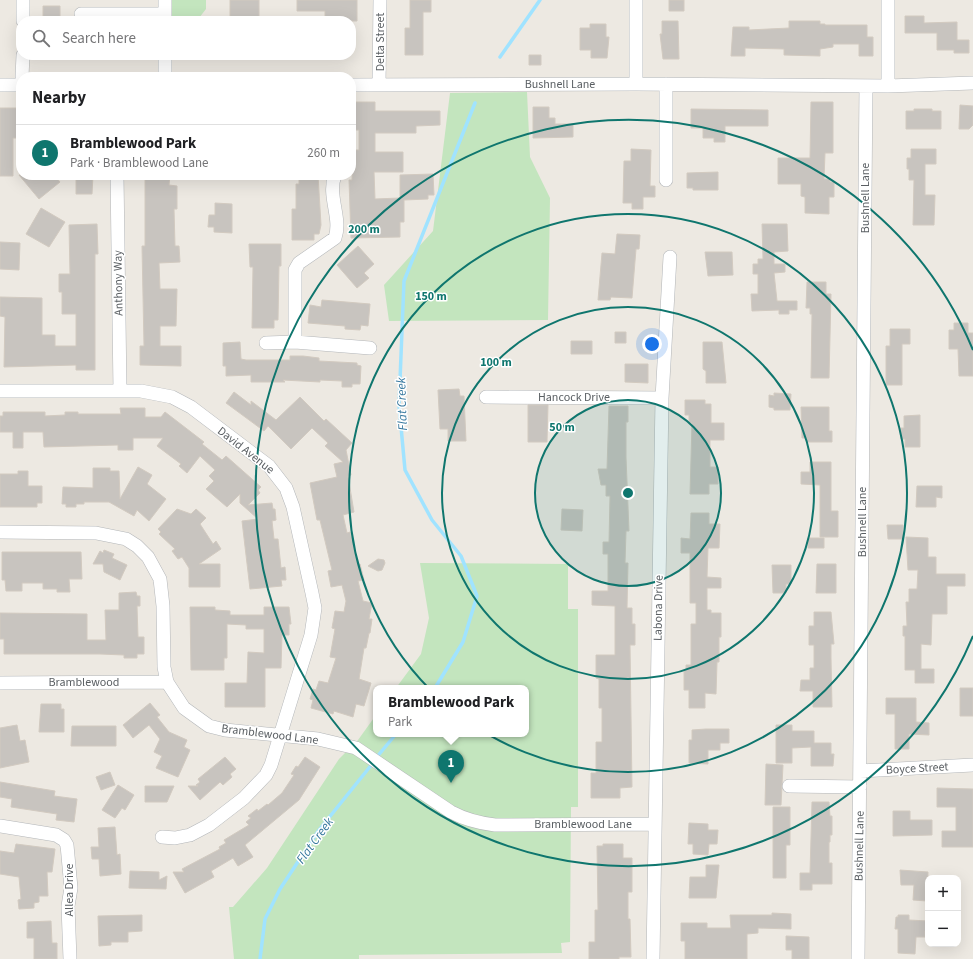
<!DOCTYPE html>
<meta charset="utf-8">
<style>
body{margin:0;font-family:"Source Sans 3",sans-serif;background:#f6f6f6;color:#202124}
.controls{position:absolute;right:12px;bottom:12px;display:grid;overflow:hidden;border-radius:8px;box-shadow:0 4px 16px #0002}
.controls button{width:36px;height:36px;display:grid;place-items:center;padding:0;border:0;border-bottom:1px solid #e0e0e0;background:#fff;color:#202124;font:20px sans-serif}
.you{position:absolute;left:652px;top:344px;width:14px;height:14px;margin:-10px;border:3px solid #fff;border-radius:50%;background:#1a73e8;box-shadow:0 0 0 6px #1a73e833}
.badge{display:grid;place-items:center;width:26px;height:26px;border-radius:50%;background:#0f766e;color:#fff;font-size:13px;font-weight:700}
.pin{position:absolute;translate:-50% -33px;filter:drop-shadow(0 1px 2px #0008)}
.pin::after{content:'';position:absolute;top:21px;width:14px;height:12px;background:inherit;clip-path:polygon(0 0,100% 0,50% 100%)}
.popup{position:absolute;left:373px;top:685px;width:156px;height:52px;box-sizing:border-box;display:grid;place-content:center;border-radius:8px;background:#fff;filter:drop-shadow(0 1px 3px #0005);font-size:13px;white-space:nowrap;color:#757577}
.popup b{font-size:15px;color:#202124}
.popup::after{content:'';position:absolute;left:50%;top:100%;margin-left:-8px;border:8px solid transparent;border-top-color:#fff}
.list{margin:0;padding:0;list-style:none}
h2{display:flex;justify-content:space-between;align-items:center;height:52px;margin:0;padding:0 16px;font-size:17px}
h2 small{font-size:13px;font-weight:400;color:#757577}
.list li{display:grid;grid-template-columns:26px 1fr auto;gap:12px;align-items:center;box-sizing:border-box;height:56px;padding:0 16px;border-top:1px solid #e0e0e0}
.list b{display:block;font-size:15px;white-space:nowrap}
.list p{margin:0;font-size:13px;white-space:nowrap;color:#757577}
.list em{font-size:13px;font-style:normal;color:#757577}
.icon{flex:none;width:22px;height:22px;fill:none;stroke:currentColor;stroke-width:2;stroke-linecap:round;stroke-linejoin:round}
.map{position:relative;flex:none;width:973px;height:959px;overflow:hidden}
.search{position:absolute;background:#fff;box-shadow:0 4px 16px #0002;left:16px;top:16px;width:340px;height:44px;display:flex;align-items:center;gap:10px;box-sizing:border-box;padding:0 14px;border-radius:16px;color:#757577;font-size:15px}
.panel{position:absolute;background:#fff;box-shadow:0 4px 16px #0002;left:16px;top:72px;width:340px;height:108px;border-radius:16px}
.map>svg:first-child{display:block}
</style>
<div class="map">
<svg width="973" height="959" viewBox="0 0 973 959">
<rect width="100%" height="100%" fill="#ede9e2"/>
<path fill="#c3e5be" d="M170,0h36v9l-7,9h-15l-1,3h-13z
M527,92l3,65 20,41 -2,122 -159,1 -5,-36 49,-54 17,-138z
M420,563l148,1v45h10v198h-7l-1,135 -9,1 1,10 -203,2v4h-125l-5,-52h4l34,-39 72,-109 19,-19 18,-25v19h150v-46h-130l25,-34 8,-36z"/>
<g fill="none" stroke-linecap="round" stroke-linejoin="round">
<path stroke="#a0e3ff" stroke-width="3.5" d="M500,57l40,-57
M435,688l28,-46 14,-46 -16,-40 -29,-36 -27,-50 -6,-65 5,-124 71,-178
M376,758l20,-24
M260,959l5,-40 15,-30 39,-59 54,-67"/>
</g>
<path fill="#c8c4bf" stroke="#d2cac0" d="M230,0h29v21h-29z
M297,0h60v21h-32v-10h-28z
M410,0h21v12h-8v43h-18v-27h5z
M669,0h15v11h-15z
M43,6h17v15h-17z
M905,16h19v7l33,-1v18h12v13h-15v-3h-17v-17h-32z
M662,21h16l1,38h-16l-3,-25h2z
M789,21h31v3h5v1h42v12h6v19h-14v-12h-26v3l-13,2v7l-36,-1v-6l-39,-1v8h-14l2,-29h16v3l40,-2z
M590,24h16v13h3l-2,21h-16v-8h-11v-22h10z
M529,55h12v10h-12z
M354,102h21v9h65v14l-24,1v7h-41v19h28v20h-29l1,27 25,-1v-23l33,-1 1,21h-6v4l-24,1v22h-4v15l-49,1 -2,-58h3l1,-30h6v-20h-5z
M811,102h22v51h-8l-1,26h6v3h4v15h-5v17l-24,-1v-16l-4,-1v-12h-23v-26h32z
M960,105l13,1v19l-4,4h-10z
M533,107h16v11h6v6h18v13l-40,1z
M0,108h20l1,6v24h-8v38h-13z
M691,109l77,1v16h-43v16h-11v-4h-11v-10h-12z
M914,109h18v2h9v18h-35v-18h8z
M631,149l20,1 -1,36h5v11h-12v12h-11v-6h-9l1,-42h7z
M911,149h25v15h-11v31h10l-1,30h-21l1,-45h-5v-11h-2v-11h4z
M718,172v18h-25v-2h-6v-15z
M19,175h35l6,7 -21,17z
M76,175h17l-1,19h-16z
M145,175h25l-1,10 8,1v23h-3l1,37h4l1,16 -21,1 1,26h17l-1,37h-16v20h21v20l-41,-1v-19h4l-2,-100h3z
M299,175h19l3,50 -2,9h-5v6h-22v-31h4v-25h3z
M215,203l17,1v29l-18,-1v-5h-6l1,-12h6z
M41,208l24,14 -16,25 -23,-13z
M97,224l1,30h-3v116h-19v-5l-72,2 1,-50 -5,-1v-19l42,1v37h13v11h21v-32h-14v-22h-3v-18h11l-1,-49z
M762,224h25l1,27 -14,1v12h11v8l-11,1 3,28h20v9h-8v4h-10v-4l-27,1 -1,-17h7v-20h-5v-10h5v-5h5z
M617,234l23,1 -1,14h-3l-4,49 -21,-1 -1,3h-12l4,-47 13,1z
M0,242l20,1 -1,27 -19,-1z
M249,244h32v22h-2l-1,54h-4v8h-22l1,-61h-3z
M358,246l16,18 -10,9 5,5 -12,10 -20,-23z
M705,252h27l1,23 -25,1z
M807,282h19v12h5l-2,84h-18l1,-64h-2v-6h-4z
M322,300l48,4 -2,22 -7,-1 -1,5 -15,-1v-3l-37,-3 2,-18 11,2z
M954,323h14v10h5v43h-14l-1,-27h-9v-19h5z
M890,329h20v15h-8v41h-16v-39h4z
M615,332h11v11h-11z
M571,341h21v13h-21z
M240,342l1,17 5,1h44v-4h13l16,2v3l38,2v2l4,1 -1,18h-8v3h-10v-6l-22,-1v2l-37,-2 2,2h-34v-7l-25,1v-10h-3v-23z
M703,342h19l4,41h-20v-12l-3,-2z
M625,364h23v19l-23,-1z
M459,389l1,7h4l2,45h-18v-12h-8l-2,-39z
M234,392l17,13v-4l25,19 24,-23 24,24 2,-2 26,24 -6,7 5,25 -3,1 6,36 -11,3 4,18 3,-1 8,33 2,-1 4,16 -6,1 5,20 9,2 -3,16h3l-2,14h-1l-3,15h-2l-5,31 12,4 -7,23 -8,-2 -3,13 -19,-6 -1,3 -22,-6 2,-8 -3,-1 3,-10 3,1 3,-9 9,2 8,-25 -6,-1 5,-28 -3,-1 3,-17 9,1 2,-11 -4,-16 -11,2 -3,-16 4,-1 -12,-50h-3l-7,-37 27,-6 -3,-13 9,-2 -18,-16 3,-3 -16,-15 -21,21 -23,-23 -4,5 -38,-28z
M774,393l17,1 -1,16h-16v-2l-5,-1v-12l5,1z
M685,400h20v4h6v19h13v17h-14v27h8v17h-9v10h-19l2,-71h-3v-8h-4z
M528,405h20l-1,37h-19z
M609,406h19v16h-2v35l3,74h-3l-1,32h3l-1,45h5v16h3v21h-5l2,142 -12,1v10h-29v-25h5v-31h6v-34h-3v-29l-3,-1v-23h19v-49l-23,-1v-14h16v-37h-5v-12h6l1,-46h-4v-11h-5l-3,-16h9z
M801,407h28v24h3v11h-25v-4h-5z
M120,408h25v9h16l4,-5 39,30 -2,2 20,16 4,-4 35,31 -3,3 2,3 -12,12 24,-2 1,6h2l1,11 -4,1 2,18h4l3,29 4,-1 1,13h-5l1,6 -32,3 -8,-68 16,-2 -18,-16v-9l-13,13 -21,-18 8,-8 -5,-5 6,-6 -15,-14 -13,17 -8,-7 2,-2 -24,-18 6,-8h-30v12h-15v-5l-74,2 -1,-15h-20v16h-10v-16h-13v-16h3v-4h42v4l20,-1v-3h13v2h43z
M920,415v32h-15v-8h-4v-11h3v-12z
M810,462h21v49h7v26h-18v-52l-19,-1v-12h9z
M138,467l14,8 -5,9 19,15 -17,22 -12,-11 -3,6 -25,-14h-25v2h-8v3h-10v-3h-4l1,-17 30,1v-20h17v3h9l1,28z
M18,471h10v15h14v17h-5v4h-37v-33h18z
M917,486h25v12l-6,-1v10h-20z
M177,509l14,5 5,-5 10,9 -6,6 13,20 3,-3 5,8 -22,15h21v23h-31v-19l-7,-11 -4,2 -6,-8 3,-2 -16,-15 2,-2 -3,-3z
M562,509l21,1 -1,21 -21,-1z
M691,513h18v11h11l-1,24h-11l-1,29 14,1v10h-14v22h4v3h10v24h-2v25h-2l-1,32 -11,-1v15h-16v-18h-5v-20h2v-5h5v-41h5v-21h-6v-50h-9v-15l9,1z
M887,525h16v14h-15z
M906,537l22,1v19h8v17h29v12h-18v28h-15l-1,31 -10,-1v25h13v14h-19v-13h-10v-34h-2v-10h4l-1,-24h3v-13h8l1,-19h-10z
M808,538h16v10h-16z
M104,550l10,4 -2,4 15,7 -7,15 -16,-8 -1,-8h-10l7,-13 3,2z
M2,552h79l1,27h-13l1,13h-13v-3h-14v-6h-21v8h-16l-1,-11h-3z
M378,559l6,1 1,3 -3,7 -4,1 -10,-5z
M817,564h19v29h-20z
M772,565h19v19h-5v9h-13z
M136,592l1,4h3v10h-3l1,31h6v17h-7v4h-13v-3l-24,-1h-96v-15h-4v-26l87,1v26h19l-1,-30h14v-17z
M190,607h25v3l15,1v4h34v-8h25l2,17h-2v11h-7l-1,33h-16v39h-40v-24h22l1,-31 16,1v-24h-18v-4l-19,-1v34h-3v12h-33z
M814,612h17l3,32h-3v14l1,49h-19v-16h-13l1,-11h9v-12h4v-23h-5v-19h5z
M960,688h13v28h-13z
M886,698h30v24l13,1v12l-20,-1v15h-14v-35h-9z
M150,703l10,12 -3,2 12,15 18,8 -3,7 6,3 -12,27 -22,-9 6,-12 -8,-4 6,-13 -11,-14 -16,13 -10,-13z
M41,704h20v5h3v23h-25z
M17,725l3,16 5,-1 4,22 -29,6v-40z
M776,725h16v6h22v12h17v11h3l-1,12h-22v-19l-19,1v15h-16z
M72,726h44v20h-45z
M706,729h23v14h-9v7h-12v14l-19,-1v-23h3v-10z
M225,757l11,12 -6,5 2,3 -9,8 -3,-3 -20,18 -12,-14h10l-2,-1 4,-3 -2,-3z
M305,757l15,10 -21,33 -54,45 8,12 -15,9 -5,-8 -22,13 3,6 -29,16 -12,-21h11l-2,-3 38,-20 -1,-2 7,-4 -2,-3 25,-15 -3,-3 5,-4 -3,-2 9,-7 1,2 9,-7 1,1 14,-12 12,-18 -3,-1 5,-8 2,1z
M766,764l17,1 -2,40h-16z
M110,772l5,13 -14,5 -5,-13z
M0,782l55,9 -1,5 23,3 -3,23 -18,-2 1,-6 -46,-7 1,-8 -12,-2z
M118,785l16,10 -9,15 -3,-2 -7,10 -13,-8z
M145,786h29l-7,16h-22z
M937,788l36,1v58h-31v-16h14v-24h-19z
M812,802h17l1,14h2v19h-2v7h-1v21h3v21h-20v6h-12v-17h10z
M773,807h17v38h-4v33h-13z
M893,811h17v9h22v15l-39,1z
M689,823l19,1v6h10l-1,14h-8l-1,11 -15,-1v-10h-5z
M115,827l2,28 3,-1 1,20 -21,2 -1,-17h-7l-1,-12h8l-1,-19z
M16,844l39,5 -3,23h-5l1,24h-9v6l-5,1v5l-15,1 -1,-9 3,-1 -2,-22 -19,-3v-23l14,2z
M603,844h20v14h9v34h-4v27h2l1,38h-12v2h-30v-17h6v-32h3l-1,-64h6z
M706,865h13l-3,33h-27l1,-21h16z
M900,870l28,2 -1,29 -14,-1 1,-15h-13z
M130,871l29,1v8l8,-4 -1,13 -37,-1z
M772,913l19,1v15l-33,-1v5l-11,1v25h-62v-18h-4v-18h26v5h24l-1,-13h42z
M142,915v16l-14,1v10h-17v3l-12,1 -1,-30z
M898,915h11v5l19,1v11l-3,-1v6h-9l-1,17 -17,-1v-24h-3l1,-12h2z
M51,921l1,22h5v16h-23v-21h-7v-16z
M786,936l23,1v22h-17v-9h-6z"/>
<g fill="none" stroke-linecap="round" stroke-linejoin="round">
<g stroke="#b3b6b9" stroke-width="14">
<path id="minor" d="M888,0v86
M81,14h84
M23,21v-21
M165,21v-21
M22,77l1,-22
M165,77v-22
M636,84v-84
M0,85h21
M351,85l285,-1 252,2 85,-3
M379,85l1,-85
M117,175l3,216
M666,180v-96
M295,342l75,6
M266,343l29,-1v-72l4,-7 36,-25c7,-20 -8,-42 0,-63
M0,391h141l31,6 19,10 78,59 17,22 7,19 19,86 3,15 -4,27 -40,130 -5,10 -22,23 -35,27 -19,10 -15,3 -13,-1
M486,397l176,1
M0,532l96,1 30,6 11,7 11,11 12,22 3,27 1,61 3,15 17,26 25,18 16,4 93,9 38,9 95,64c15,8 27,11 44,13l159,-1
M0,683l167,-1
M860,771l113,-6
M789,786l71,1
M0,826l56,9 8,5 3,5 4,43 -3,18 2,53
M653,959l9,-561 8,-141
M858,959l8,-873"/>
</g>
<use href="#minor" stroke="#fff" stroke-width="13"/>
</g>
<circle cx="628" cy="493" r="93" fill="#0f766e" fill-opacity=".12"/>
<g fill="none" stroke="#0f766e" stroke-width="2">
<circle cx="628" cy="493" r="93"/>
<circle cx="628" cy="493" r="186"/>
<circle cx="628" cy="493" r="279"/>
<path d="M973 636A373 373 0 1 1 973 350"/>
</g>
<g text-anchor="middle" stroke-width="3" stroke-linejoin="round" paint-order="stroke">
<g font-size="12" fill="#5a5f63" stroke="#fff">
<text transform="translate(380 42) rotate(-90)" y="4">Delta Street</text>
<text x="560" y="88">Bushnell Lane</text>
<text transform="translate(865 198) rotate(-90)" y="4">Bushnell Lane</text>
<text transform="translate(118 283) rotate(-91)" y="4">Anthony Way</text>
<text x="574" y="401">Hancock Drive</text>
<text transform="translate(246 450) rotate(38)" y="4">David Avenue</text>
<text transform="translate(862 522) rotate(-90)" y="4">Bushnell Lane</text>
<text transform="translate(658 608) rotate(-89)" y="4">Labona Drive</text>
<text x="84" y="686">Bramblewood</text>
<text transform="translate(270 734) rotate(7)" y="4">Bramblewood Lane</text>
<text transform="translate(917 768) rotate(-3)" y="4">Boyce Street</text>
<text x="583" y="828">Bramblewood Lane</text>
<text transform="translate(859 846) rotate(-89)" y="4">Bushnell Lane</text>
<text transform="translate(69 890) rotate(-90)" y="4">Allea Drive</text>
</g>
<g font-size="13" font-style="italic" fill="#38799f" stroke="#fff">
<text transform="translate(401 404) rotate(-92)" y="5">Flat Creek</text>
<text transform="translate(314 840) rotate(-54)" y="5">Flat Creek</text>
</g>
</g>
<circle cx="628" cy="493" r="6" fill="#0f766e" stroke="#fff" stroke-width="2"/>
<g font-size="12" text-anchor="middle" font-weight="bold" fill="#0f766e" stroke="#fff" stroke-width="3" stroke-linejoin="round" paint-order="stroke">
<text x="364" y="233">200 m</text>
<text x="431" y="300">150 m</text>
<text x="496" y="366">100 m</text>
<text x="562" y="431">50 m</text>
</g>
</svg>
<div class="controls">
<button>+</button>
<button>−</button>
</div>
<div class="you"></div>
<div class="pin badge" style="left:451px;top:783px">1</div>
<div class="popup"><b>Bramblewood Park</b>Park</div>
<div class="search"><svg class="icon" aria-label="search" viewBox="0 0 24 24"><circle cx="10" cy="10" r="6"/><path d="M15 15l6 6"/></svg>Search here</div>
<section class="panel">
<h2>Nearby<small></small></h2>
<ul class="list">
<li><span class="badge">1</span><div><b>Bramblewood Park</b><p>Park · Bramblewood Lane</p></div><em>260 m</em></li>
</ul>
</section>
</div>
